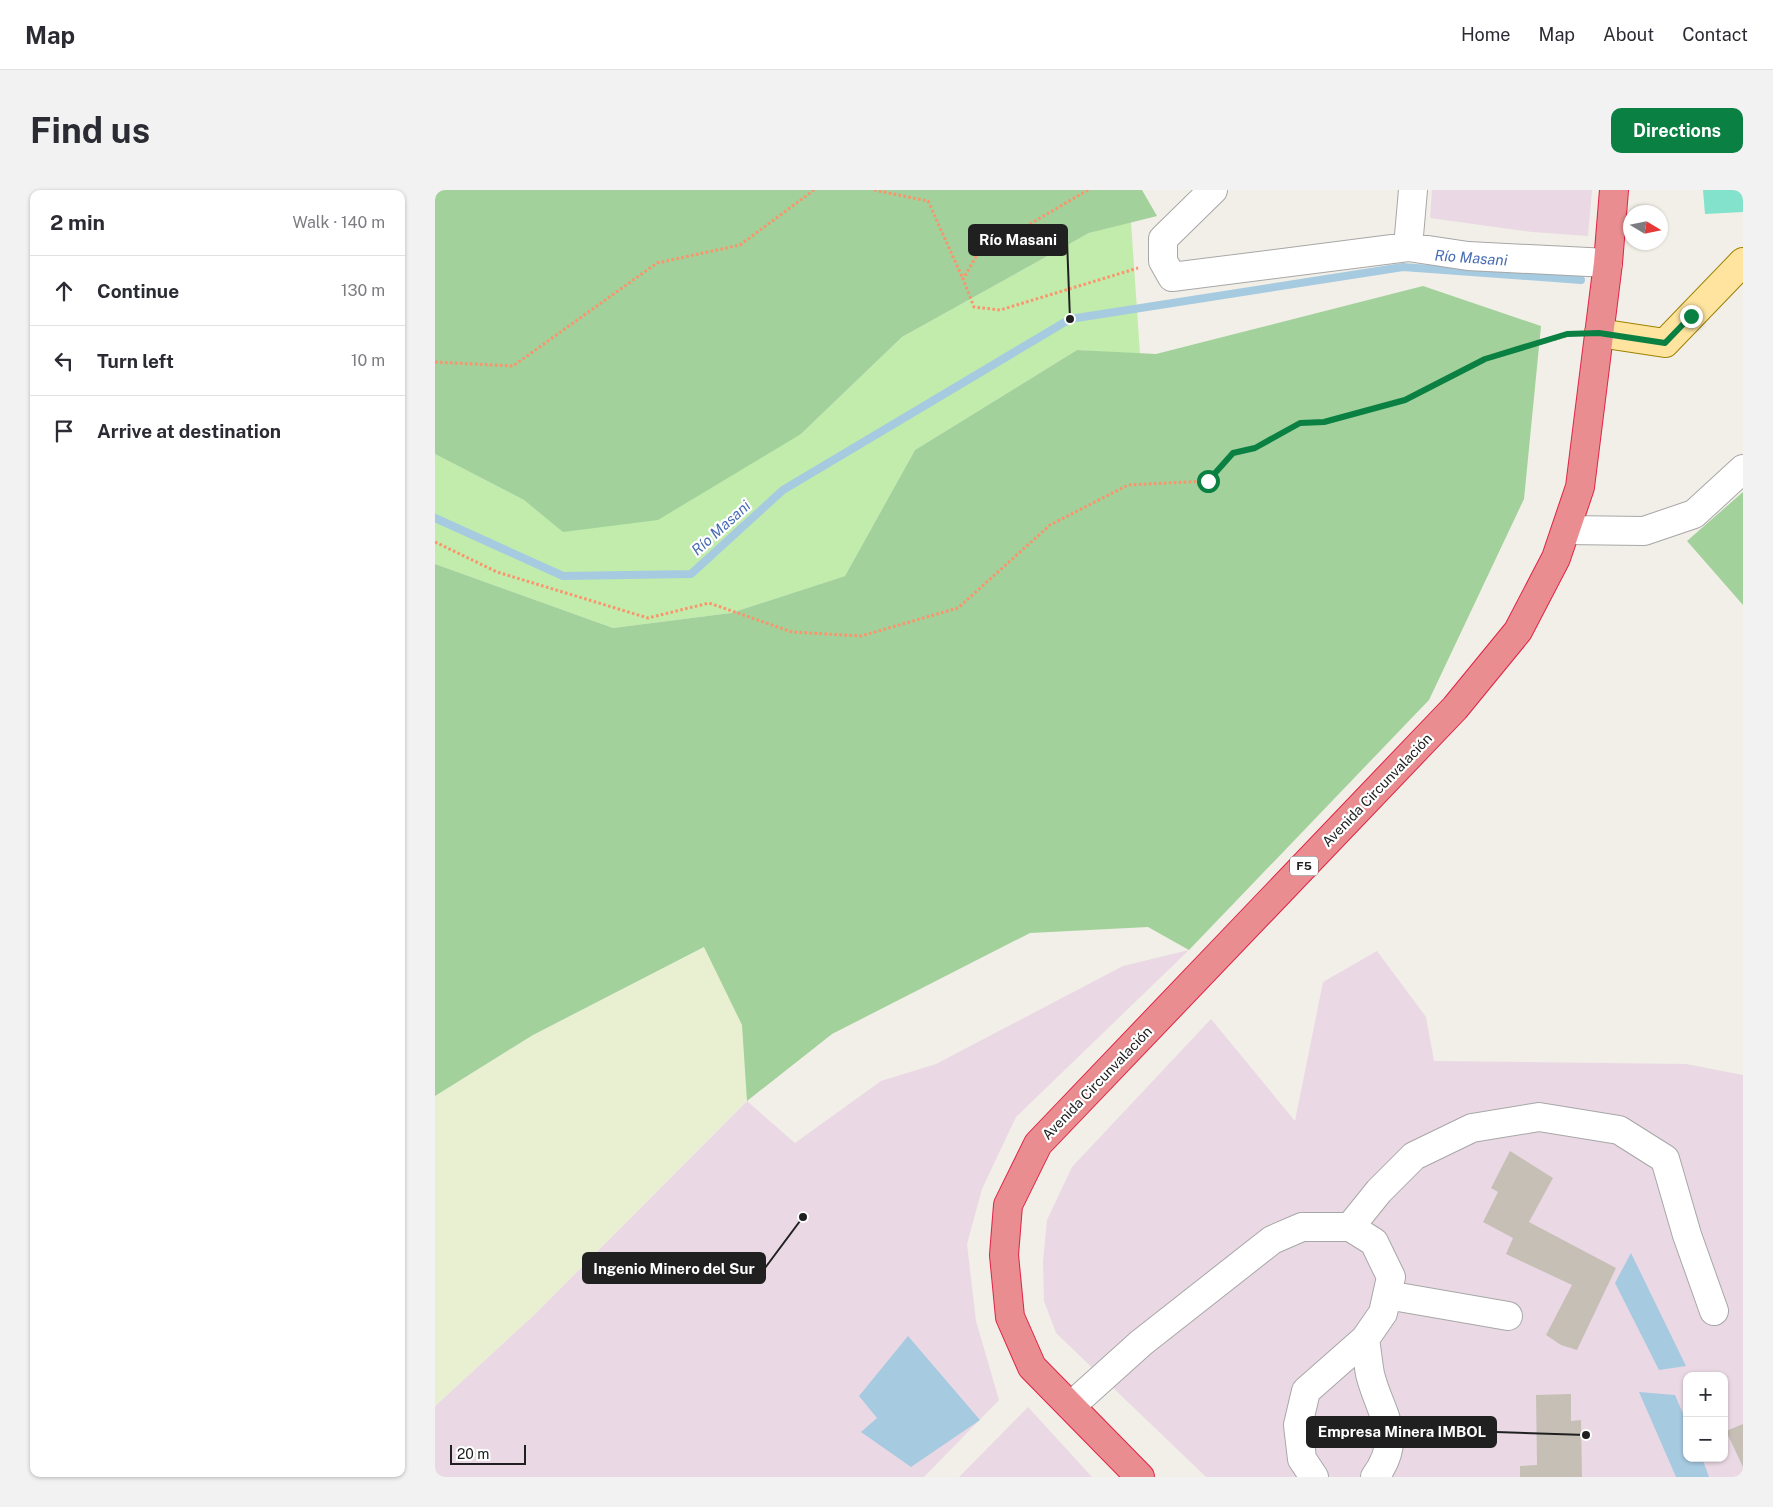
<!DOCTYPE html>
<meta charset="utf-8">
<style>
body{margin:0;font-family:"Public Sans",sans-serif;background:#f2f2f3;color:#2b2b33}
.controls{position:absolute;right:15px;bottom:15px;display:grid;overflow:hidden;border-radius:10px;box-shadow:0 1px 4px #0004}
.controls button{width:45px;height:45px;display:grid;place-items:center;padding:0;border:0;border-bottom:1px solid #e1e1e2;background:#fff;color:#2b2b33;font:25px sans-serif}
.compass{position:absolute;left:1188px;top:15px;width:45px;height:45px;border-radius:50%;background:#fff;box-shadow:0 1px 4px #0004;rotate:100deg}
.scale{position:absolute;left:15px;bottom:12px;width:76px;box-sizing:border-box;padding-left:5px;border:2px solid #202020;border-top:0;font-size:14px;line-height:18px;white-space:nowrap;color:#202020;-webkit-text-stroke:4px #fff;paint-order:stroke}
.stop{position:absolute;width:15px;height:15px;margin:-11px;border:4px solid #0b8043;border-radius:50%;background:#fff}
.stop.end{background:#0b8043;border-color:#fff;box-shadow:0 1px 5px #0008}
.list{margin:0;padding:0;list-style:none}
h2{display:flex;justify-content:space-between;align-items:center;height:65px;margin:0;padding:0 20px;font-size:21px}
h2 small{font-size:16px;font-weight:400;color:#7c7c81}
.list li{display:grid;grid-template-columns:32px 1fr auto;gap:15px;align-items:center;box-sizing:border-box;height:70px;padding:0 20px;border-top:1px solid #e1e1e2}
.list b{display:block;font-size:19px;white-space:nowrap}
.list em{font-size:16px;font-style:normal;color:#7c7c81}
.icon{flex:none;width:28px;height:28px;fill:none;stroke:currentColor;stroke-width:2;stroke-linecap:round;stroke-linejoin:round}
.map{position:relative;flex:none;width:1308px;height:1287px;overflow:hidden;border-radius:10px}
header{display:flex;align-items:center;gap:30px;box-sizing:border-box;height:70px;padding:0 25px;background:#fff;border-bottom:1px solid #e1e1e2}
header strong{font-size:24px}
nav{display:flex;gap:28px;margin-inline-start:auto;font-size:18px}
.intro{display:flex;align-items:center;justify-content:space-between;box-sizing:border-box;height:120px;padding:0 30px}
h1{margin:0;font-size:35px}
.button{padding:12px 22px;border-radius:10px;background:#0b8043;color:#fff;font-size:18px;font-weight:700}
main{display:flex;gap:30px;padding:0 30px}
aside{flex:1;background:#fff;border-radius:10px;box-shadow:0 1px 4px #0004}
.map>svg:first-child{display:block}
</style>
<header>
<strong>Map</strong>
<nav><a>Home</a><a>Map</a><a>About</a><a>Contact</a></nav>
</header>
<div class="intro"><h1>Find us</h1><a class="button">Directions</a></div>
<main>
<aside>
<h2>2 min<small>Walk · 140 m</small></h2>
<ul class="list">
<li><svg class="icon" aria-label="ahead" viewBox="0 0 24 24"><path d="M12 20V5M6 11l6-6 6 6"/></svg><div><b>Continue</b></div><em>130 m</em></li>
<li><svg class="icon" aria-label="left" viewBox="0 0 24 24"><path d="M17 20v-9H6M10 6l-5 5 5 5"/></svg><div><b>Turn left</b></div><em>10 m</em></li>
<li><svg class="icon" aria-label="arrive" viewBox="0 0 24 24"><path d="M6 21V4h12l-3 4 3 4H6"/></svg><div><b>Arrive at destination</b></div></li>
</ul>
</aside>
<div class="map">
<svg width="1308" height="1287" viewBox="0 0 1308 1287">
<rect width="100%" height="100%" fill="#f1efe7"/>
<path fill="#ead9e4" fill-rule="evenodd" d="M997,0h160l-4,46 -56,-4 -102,-14z
M754,760l-173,167 -34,72 -15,55 9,77 23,79 -75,77h-489v-71l100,-92 212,-213 48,42 86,-62 55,-17 187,-98z
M942,761l49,66 8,44 252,3 57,11v402h-537l-150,-144 -12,-32 -1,-40 4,-41 25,-53 139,-148 84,102 28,-139zM1252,1186h37v82h-37z
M593,1217l64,70h-133z"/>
<path fill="#e9f0d2" d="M270,757l37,78 90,9 -86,67 -211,213 -100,92v-310l98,-61z"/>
<path fill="#c1ecac" d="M696,32l9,132 -63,-4 -162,100 -70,126 -114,37 -118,15 -178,-64v-110l89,46 40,32 237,-98 101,-97 187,-104z"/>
<path fill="#a2d19b" d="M0,0h707l15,26 -68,17 -187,104 -101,97 -143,86 -95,12 -39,-32 -89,-46z
M988,96l118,40 -17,173 -95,201 -240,250 -41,-23 -118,6 -198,101 -85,67 -5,-76 -38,-78 -171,88 -98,61v-532l178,64 118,-15 114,-37 70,-126 162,-100 79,4z
M1308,302v113l-56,-64z"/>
<path fill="#83e2cc" d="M1268,0h40v22l-38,2z"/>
<path fill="#a6cae0" d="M1196,1063l55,113 -27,4 -44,-87z
M473,1146l72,84 -69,47 -50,-35 16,-14 -18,-22z
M1204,1202l36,3 12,28v35h15l7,19h-33z"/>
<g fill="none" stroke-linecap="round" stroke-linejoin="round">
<path stroke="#a6cae0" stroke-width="8" d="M0,328l128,58 128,-2 92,-84 287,-171 333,-52 178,13"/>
</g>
<path fill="#c6bfb6" d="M1075,961l43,27 -24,44 87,46 -39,82 -16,-5 -15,-10 26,-50 -66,-31 7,-16 -30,-16 15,-30 -7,-4z
M1136,1204v27l10,-1 1,57h-62v-11l17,-1 -1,-70z
M1308,1234v43l-17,-36z"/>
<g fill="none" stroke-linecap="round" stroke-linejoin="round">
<g stroke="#a7a7a7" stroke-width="30">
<path id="minor" d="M778,0l-50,49v22l9,16 236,-30 60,9 140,7
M973,57l5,-57
M1131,340l78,1 50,-17 49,-45
M915,1037l29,-36 35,-35 58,-28 67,-11 80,13 46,29 22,76 27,76
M952,1105l121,21
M930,1149c2,12 3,24 5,35 10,41 35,61 5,103
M636,1216l70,-63 131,-103 30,-13h48l24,15 17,35 -8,36 -18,26 -59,52 -8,34 4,34 12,18"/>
</g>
<g stroke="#9d8200" stroke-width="30">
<path id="major" d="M1164,143l66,10 78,-81"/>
</g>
<g stroke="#e02346" stroke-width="30">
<path id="highway" d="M705,1287l-108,-110 -22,-50 -6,-62 4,-50 30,-61 417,-436 63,-77 38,-73 24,-71 28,-224 6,-73"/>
</g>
<path stroke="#fd926b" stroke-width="3" stroke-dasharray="2.5 2.5" stroke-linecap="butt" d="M439,0l54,11 35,78
M653,0l-111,65 -14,24 11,28 26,3 138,-42
M0,172l78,4 144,-103 83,-18 74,-55
M0,352l62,30 151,46 61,-15 83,29 69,4 97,-28 92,-83 78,-40 80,-4 26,-28 21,-5 45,-25 24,-1 82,-22 79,-41 88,-25"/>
<use href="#minor" stroke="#fff" stroke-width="28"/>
<use href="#major" stroke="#fee49f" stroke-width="28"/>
<use href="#highway" stroke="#ea8d90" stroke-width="28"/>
</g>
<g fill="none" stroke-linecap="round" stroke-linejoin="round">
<path stroke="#0b8043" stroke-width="6" d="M773,291l25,-28 22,-5 45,-25 24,-1 81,-22 80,-41 82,-25 32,-1 66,10 26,-27"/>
</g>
<g text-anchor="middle" stroke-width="4.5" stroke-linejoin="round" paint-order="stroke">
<rect fill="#fff" stroke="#636363" stroke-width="1" x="855" y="666.5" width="28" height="19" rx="4"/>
<g font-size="12" font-weight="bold" fill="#202020">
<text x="869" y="680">F5</text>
</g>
<g font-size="14" fill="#202020" stroke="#fff">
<text transform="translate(942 600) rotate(-46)" y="5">Avenida Circunvalación</text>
<text transform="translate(662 893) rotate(-46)" y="5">Avenida Circunvalación</text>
</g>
<g font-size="15" font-style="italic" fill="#496db4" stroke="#fff">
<text transform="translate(1036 68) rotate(4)" y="5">Río Masani</text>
<text transform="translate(286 338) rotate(-42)" y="5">Río Masani</text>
</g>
</g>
<path fill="none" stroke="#202020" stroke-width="2" d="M635 129L632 50M368 1027L330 1078M1151 1245L1061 1242"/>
<g fill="#202020" stroke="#fff" stroke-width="2">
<circle cx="635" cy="129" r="5"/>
<circle cx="368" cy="1027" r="5"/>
<circle cx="1151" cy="1245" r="5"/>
</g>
<g fill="#202020" stroke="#202020" stroke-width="2">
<rect x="534" y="35" width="98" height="30" rx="5"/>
<rect x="148" y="1063" width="182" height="30" rx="5"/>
<rect x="872" y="1227" width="189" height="30" rx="5"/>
</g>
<g font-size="15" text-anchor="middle" font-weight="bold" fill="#fff">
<text x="583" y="55">Río Masani</text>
<text x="239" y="1084">Ingenio Minero del Sur</text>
<text x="967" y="1247">Empresa Minera IMBOL</text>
</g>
</svg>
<div class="controls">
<button>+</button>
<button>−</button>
</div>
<svg class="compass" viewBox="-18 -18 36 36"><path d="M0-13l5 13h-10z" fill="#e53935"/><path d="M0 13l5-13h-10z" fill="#7c7c81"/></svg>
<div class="scale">20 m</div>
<div class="stop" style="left:773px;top:291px"></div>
<div class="stop end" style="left:1256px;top:126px"></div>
</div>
</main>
